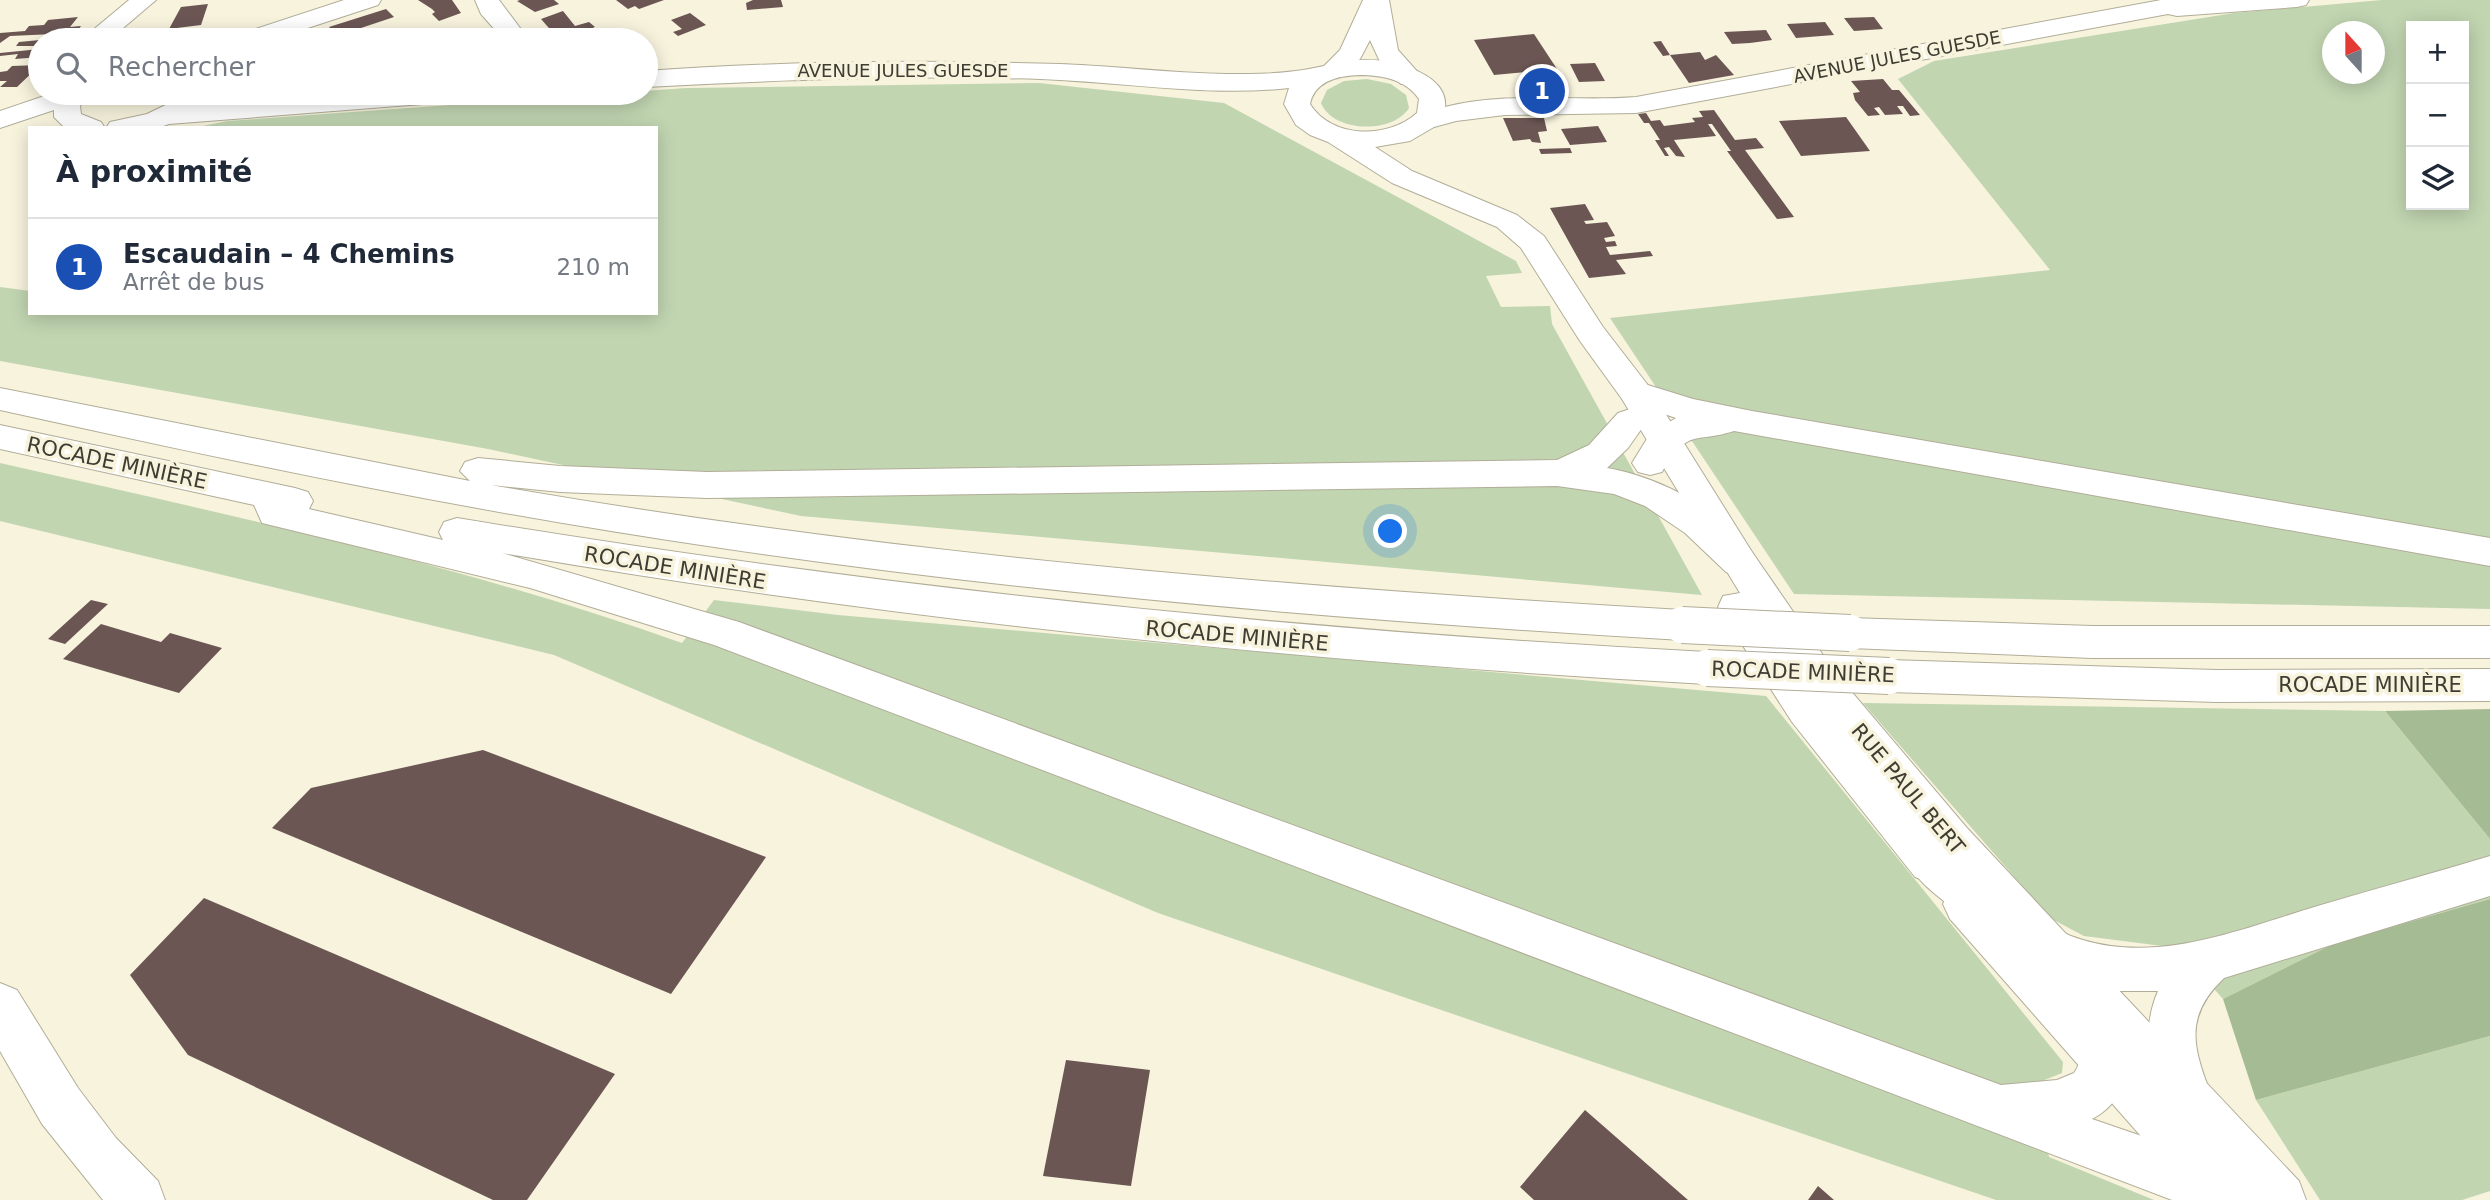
<!DOCTYPE html>
<html lang="fr">
<meta charset="utf-8">
<style>
body{margin:0;font-family:"DejaVu Sans",sans-serif;background:#f6f6f7;color:#1f2937}
.controls{position:absolute;right:21px;top:21px;display:grid;overflow:hidden;border-radius:0px;box-shadow:0 4px 18px #0003}
.controls button{width:63px;height:63px;display:grid;place-items:center;padding:0;border:0;border-bottom:2px solid #e0e1e3;background:#fff;color:#1f2937;font:35px sans-serif}
.compass{position:absolute;left:2322px;top:21px;width:63px;height:63px;border-radius:50%;background:#fff;box-shadow:0 4px 18px #0003;rotate:339deg}
.you{position:absolute;left:1391px;top:532px;width:24px;height:24px;margin:-18px;border:5px solid #fff;border-radius:50%;background:#1a73e8;box-shadow:0 0 0 10px #1a73e833}
.badge{display:grid;place-items:center;width:46px;height:46px;border-radius:50%;background:#d93025;color:#fff;font-size:23px;font-weight:700}
.pin{position:absolute;translate:-50% -50%;border:4px solid #fff;box-shadow:0 2px 7px #0006}
.list{margin:0;padding:0;list-style:none}
h2{display:flex;justify-content:space-between;align-items:center;height:91px;margin:0;padding:0 28px;font-size:30px}
h2 small{font-size:23px;font-weight:400;color:#747a83}
.list li{display:grid;grid-template-columns:46px 1fr auto;gap:21px;align-items:center;box-sizing:border-box;height:98px;padding:0 28px;border-top:2px solid #e0e1e3}
.list b{display:block;font-size:26px;white-space:nowrap}
.list p{margin:0;font-size:23px;white-space:nowrap;color:#747a83}
.list em{font-size:23px;font-style:normal;color:#747a83}
.icon{flex:none;width:38px;height:38px;fill:none;stroke:currentColor;stroke-width:2;stroke-linecap:round;stroke-linejoin:round}
.map{position:relative;flex:none;width:2490px;height:1200px;overflow:hidden}
.search{position:absolute;background:#fff;box-shadow:0 4px 18px #0003;left:28px;top:28px;width:630px;height:77px;display:flex;align-items:center;gap:18px;box-sizing:border-box;padding:0 24px;border-radius:38px;color:#747a83;font-size:26px}
.panel{position:absolute;background:#fff;box-shadow:0 4px 18px #0003;left:28px;top:126px;width:630px;height:189px;border-radius:0px}
.map>svg:first-child{display:block}
</style>
<div class="map">
<svg width="2490" height="1200" viewBox="0 0 2490 1200">
<rect width="100%" height="100%" fill="#f7f3dd"/>
<path fill="#c1d5b1" fill-rule="evenodd" d="M2382,0h108v609l-696,-15 -184,-276 440,-48 -152,-191 36,-18 300,-48zM2411,26h53v179h-53zM2332,32h42v42h-42z
M1367,79l24,5 15,11 3,13c-16,26 -76,25 -88,-5l6,-13 17,-9z
M1039,83l185,20 292,158 6,12 -36,3 15,31 49,-1 2,18 150,271 -901,-79 -313,-67 -488,-88v-74l30,4v22h626v-185h-463l34,-7 459,-33z
M0,463c229,52 460,101 682,180l32,-43 124,15 928,81 297,366 -1,11 -30,12 17,72 105,43h-158l-838,-287 -604,-258 -554,-134z
M1863,703l522,8 105,128v60l-155,44 -112,56 -45,-51 -94,-12 -34,-18z
M2490,1036v155l-28,9h-142l-64,-100z"/>
<path fill="#a5bb94" d="M2490,709v130l-105,-128z
M2490,899v137l-234,64 -33,-101 112,-56z"/>
<path fill="#6b5654" d="M418,0h34l9,13 -22,8 -7,-7 3,-2 -3,-3z
M520,0h34l5,4 -24,8 -18,-11z
M616,0h48l-25,9 -4,-3 -7,3z
M753,0h28l2,7 -36,3 -1,-7z
M208,4l-7,21 -32,4 12,-22z
M386,9l8,8 -57,19 -8,-9z
M563,11l12,15 14,-4 6,5 -31,13 -9,-5 -14,-16z
M690,13l16,12 -28,11 -5,-4 9,-3 -11,-9z
M78,17l-8,10 11,-1 -5,7 -66,3 -10,7v-10l25,-2 4,-5 15,-1 4,-5z
M1874,17l9,12 -29,2 -10,-13z
M1825,22l9,13 -38,3 -9,-14z
M443,28l17,12h-35l-5,-4z
M1766,30l6,10 -22,3 -18,1 -8,-12z
M322,31l8,9h-42l15,-5z
M1534,34l23,35 -63,6 -20,-35z
M40,40v6h-24l3,-4z
M1661,41l9,14 30,-3 5,8 11,-5 18,20 -45,8 -19,-28 -7,1 -10,-14z
M40,49v8l-25,2 3,-5 -18,2v-3z
M1595,63l10,18 -26,1 -9,-18z
M40,65l-23,22h-17l7,-6h-7v-9l7,-1 5,-5z
M1883,79l9,11h7l21,25 -10,1 -7,-10h-6l6,8 -18,1 -6,-8 -5,1 6,7 -12,1 -13,-16 -2,-7 7,-1 -9,-11z
M1714,110l21,30 21,-2 8,10 -19,2 49,67 -17,2 -50,-68h4l-19,-27h-4l8,12 -42,4 11,17 -9,-1 -7,-9 -5,1 5,8h-4l-10,-16h5l-11,-17h-5l-6,-9 8,-1 5,8 9,-1 4,6 31,-4 -3,-4 11,-1 -4,-6z
M1846,117l24,34 -69,5 -22,-35z
M1503,118h41l3,13 -9,1 3,11 -9,-1 -2,-3 -17,2z
M1598,126l9,16 -37,3 -9,-16z
M1570,148l2,5 -31,1 -2,-5z
M1585,204l9,16 -10,1 2,3 21,-2 8,14 -11,2 2,4 9,-1 2,5 -11,1 4,8 40,-4 3,5 -37,4 10,14 -37,4 -39,-70z
M91,600l17,4 -43,40 -17,-5z
M101,624l60,18 9,-9 52,15 -43,45 -116,-34z
M483,750l283,107 -95,137 -399,-166 39,-40z
M204,898l411,176 -88,126h-34l-305,-145 -58,-80z
M1066,1060l84,10 -19,116 -88,-10z
M1585,1110l103,90h-154l-14,-13z
M1818,1186l16,14h-26z"/>
<g fill="none" stroke-linecap="round" stroke-linejoin="round">
<g stroke="#b1ad98" stroke-width="2">
<path id="minor" d="M129,0h27l-47,40h-28z
M344,0h37l-3,5 -107,35h-38l4,-5z
M475,0h24l30,40h-25l-23,-26z
M1363,0h26l9,50 25,28 -4,6h-18l-20,-20 -11,-24 -10,19 -19,18h-18l-4,-6 21,-21z
M1966,883l16,6 95,103 3,-7 17,-7 17,7 185,196 7,19h-109l-247,-281 -7,-15 7,-15z
M0,983l17,7 61,98 38,50 42,43 7,19h-62l-61,-76 -42,-73z"/>
</g>
<g stroke="#b1ad98" stroke-width="2">
<path id="major" d="M2161,0h148l-3,5 -9,2 -120,9 -9,-2 -532,99 -131,2 -49,6 -22,6 -24,14 -35,6 37,24 105,44 27,21 59,91 44,57 105,168 82,119 133,157 147,157 7,16 -7,16 -17,7 -17,-7 -131,-146 -2,6 -16,6 -16,-6 -123,-155 -74,-115 5,-11 17,-3 -118,-194 -42,-58 -59,-93 -24,-21 -105,-44 -64,-41 -18,-7 -14,-10 -12,-21 5,-16c-82,9 -167,-6 -249,-9 -132,-4 -263,1 -394,8v-16c138,-10 276,-11 414,-7 55,2 110,9 165,10 28,0 57,0 84,-5 28,-5 50,-13 79,-7 22,4 60,17 57,45 62,-16 128,-5 191,-10zM1364,75c21,1 42,5 55,24l-2,14c-29,26 -85,26 -107,-9 5,-25 32,-29 54,-29z
M53,93h36l-9,13 1,8 20,8 4,6h-40l-11,-11v-7l-54,18v-17z
M361,93h113l-4,6 -9,2 -292,23 -11,4h-52l4,-6 37,-8 35,-17h18l3,8z"/>
</g>
<g stroke="#b1ad98" stroke-width="2">
<path id="highway" d="M1635,381l58,18 59,12 738,127v28l-756,-135c-41,13 -45,-4 -72,41l-12,3 -12,-3 -6,-9 18,-29 26,-16 -53,-18 -5,-8 5,-8z
M0,388l470,93 -10,-10 5,-9 13,-4 82,8 147,6 850,-12 32,-15 29,-32 12,-4 12,4 5,8 -19,27 -21,20c53,9 124,45 151,94l-6,10 -13,4 -13,-4 -41,-39 -40,-27 -31,-12 -57,-8 -850,12 -147,-6 -69,-7c393,69 792,102 1191,125l14,4 6,11 -6,11 -14,4c-321,-19 -642,-45 -961,-92 -242,-35 -482,-85 -721,-138z
M0,425l295,63 13,4 5,9 -4,8 134,31 -4,-8 5,-10 13,-4c416,69 829,112 1250,134l14,5 6,11 -6,11 -14,5c-404,-22 -806,-63 -1205,-131l237,69 1262,463 56,-5 17,-7c20,-27 -14,-65 8,-89 -52,-19 -95,-46 -137,-82 -15,-12 -28,-22 -36,-39l6,-14 16,-6 16,6c41,33 84,76 136,91 79,24 163,-13 238,-35 57,-17 113,-32 169,-49v40l-266,82c-41,39 -31,70 -12,119l-7,18 -18,7 -18,-7c-17,-43 -30,-80 -11,-124h-41c18,42 22,104 -25,128l146,50 8,18 -5,13h-69l-1458,-555 -184,-57 -268,-65 -8,-18 -254,-56z
M1850,618l242,8h398v32h-398l-242,-10 -14,-4 -6,-11 6,-11z
M1889,660l327,10 274,-1v32l-274,1 -327,-10 -14,-5 -6,-11 6,-11z"/>
</g>
<use href="#minor" fill="#fff" fill-rule="evenodd"/>
<use href="#major" fill="#fff" fill-rule="evenodd"/>
<use href="#highway" fill="#fff" fill-rule="evenodd"/>
<g stroke="#b1ad98" stroke-width="38" stroke-linecap="butt">
<path id="highway-bridge" d="M1682,625l168,8
M1707,668l182,8"/>
</g>
<use href="#highway-bridge" stroke="#fff" stroke-width="36"/>
</g>
<g text-anchor="middle" stroke-width="7" stroke-linejoin="round" paint-order="stroke">
<g font-size="18" fill="#3e3c33" stroke="#f7f3dd">
<text transform="translate(1897 57) rotate(-11)" y="6">AVENUE JULES GUESDE</text>
<text x="903" y="77">AVENUE JULES GUESDE</text>
</g>
<g font-size="21" fill="#3e3c33" stroke="#f7f3dd">
<text transform="translate(117 463) rotate(12)" y="7">ROCADE MINIÈRE</text>
<text transform="translate(675 568) rotate(9)" y="7">ROCADE MINIÈRE</text>
<text transform="translate(1237 636) rotate(5)" y="7">ROCADE MINIÈRE</text>
<text transform="translate(1803 672) rotate(2)" y="7">ROCADE MINIÈRE</text>
<text x="2370" y="692">ROCADE MINIÈRE</text>
<text transform="translate(1908 789) rotate(50)" y="7">RUE PAUL BERT</text>
</g>
</g>
</svg>
<div class="controls">
<button>+</button>
<button>−</button>
<button><svg class="icon" aria-label="layers" viewBox="0 0 24 24"><path d="M12 4l9 5-9 5-9-5zM3 14l9 5 9-5"/></svg></button>
</div>
<svg class="compass" viewBox="-18 -18 36 36"><path d="M0-13l5 13h-10z" fill="#e53935"/><path d="M0 13l5-13h-10z" fill="#747a83"/></svg>
<div class="you"></div>
<div class="pin badge" style="left:1542px;top:91px;background:#1a4fb4">1</div>
<div class="search"><svg class="icon" aria-label="search" viewBox="0 0 24 24"><circle cx="10" cy="10" r="6"/><path d="M15 15l6 6"/></svg>Rechercher</div>
<section class="panel">
<h2>À proximité<small></small></h2>
<ul class="list">
<li><span class="badge" style="background:#1a4fb4">1</span><div><b>Escaudain – 4 Chemins</b><p>Arrêt de bus</p></div><em>210 m</em></li>
</ul>
</section>
</div>
